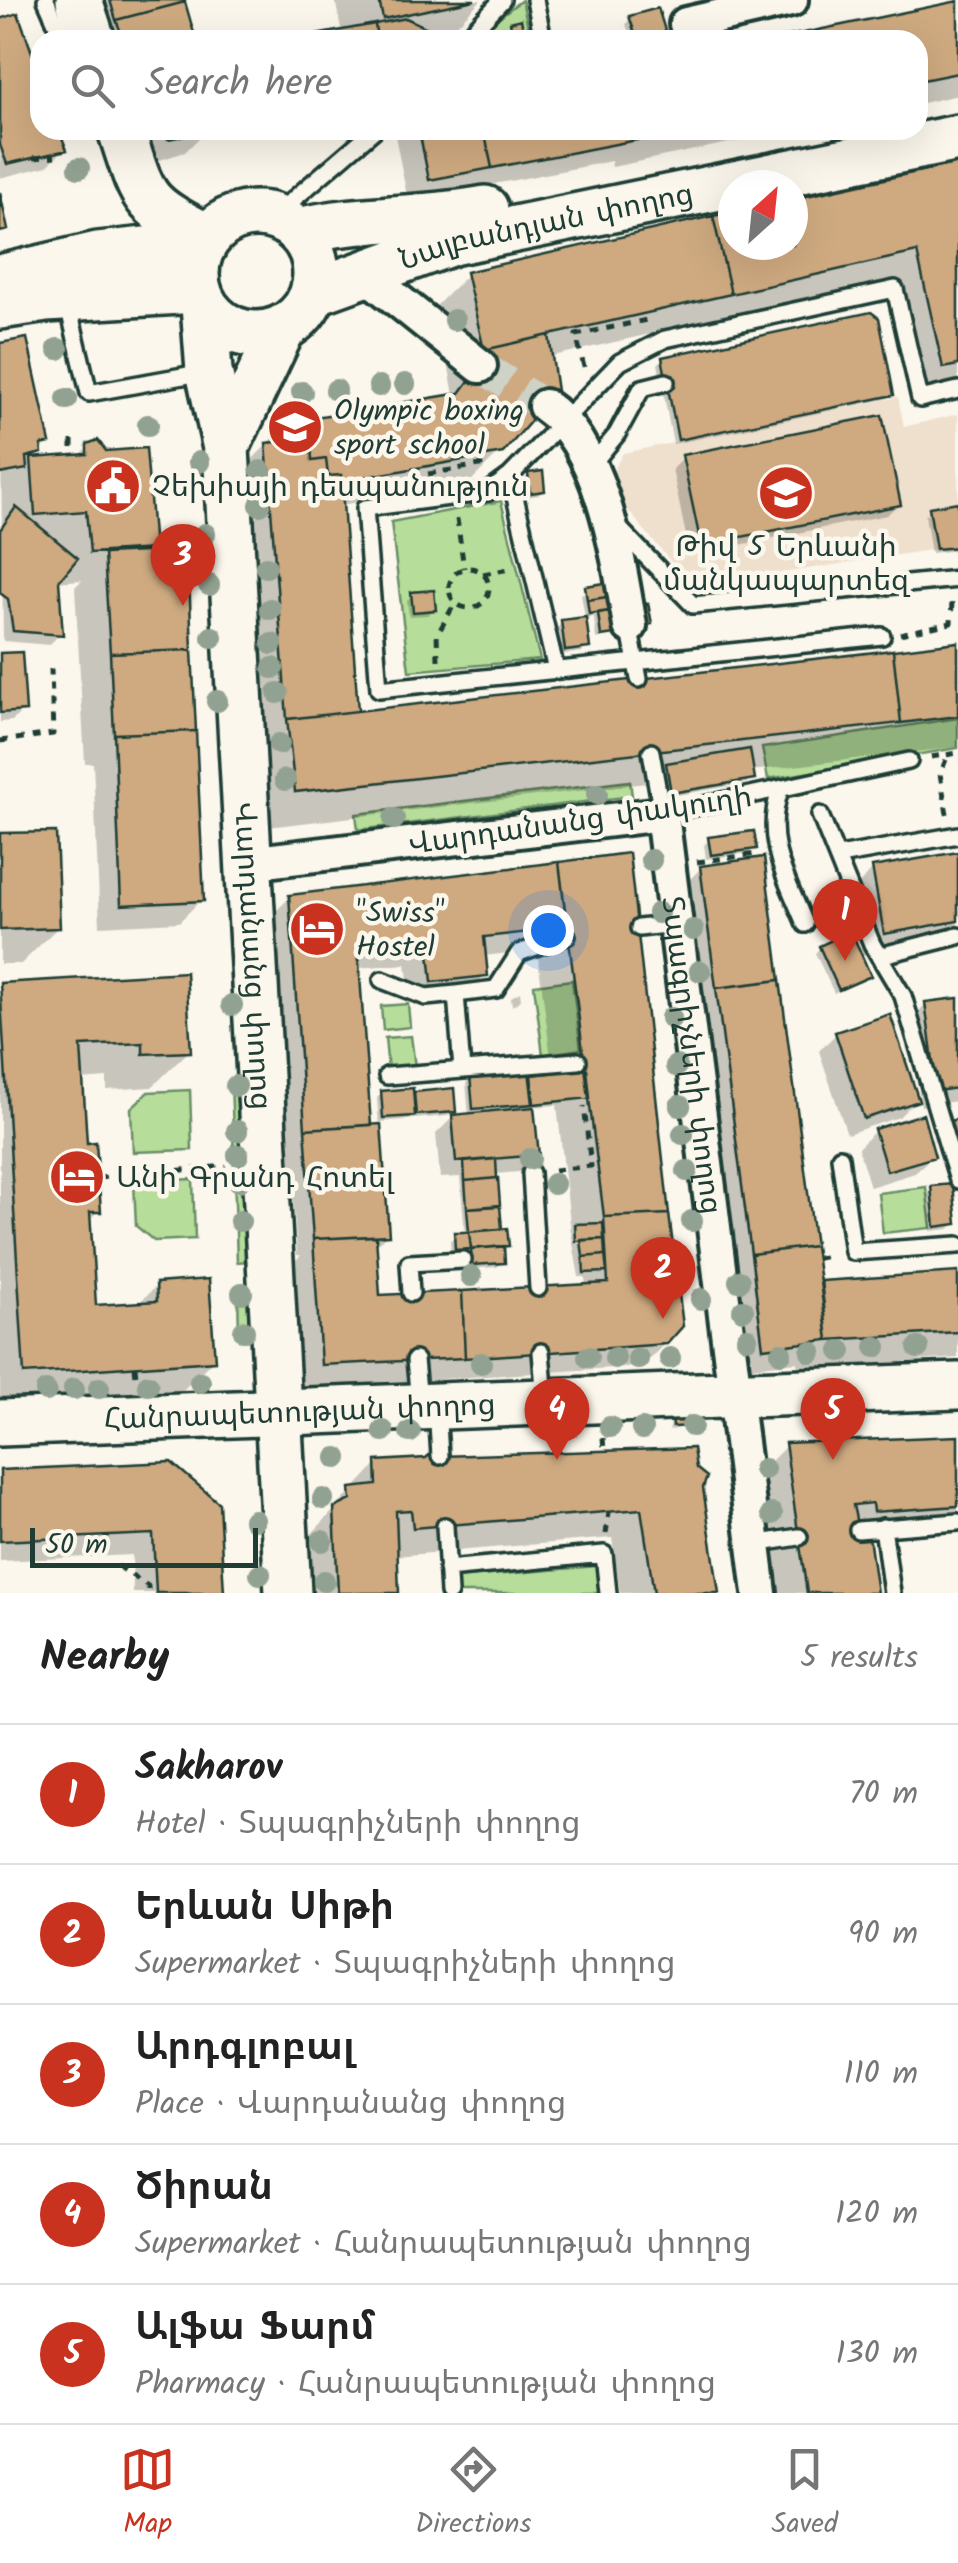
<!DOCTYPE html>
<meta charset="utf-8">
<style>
body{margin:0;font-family:Kalam,"Noto Sans Armenian",sans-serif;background:#f6f6f6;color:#222}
.compass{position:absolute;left:718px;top:170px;width:90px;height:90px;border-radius:50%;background:#fff;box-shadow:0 10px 40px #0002;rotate:27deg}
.scale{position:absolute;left:30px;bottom:25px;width:228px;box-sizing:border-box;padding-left:10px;border:5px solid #1f3d34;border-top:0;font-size:28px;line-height:35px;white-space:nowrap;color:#1f3d34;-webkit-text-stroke:8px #fbf7ec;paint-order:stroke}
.you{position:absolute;left:548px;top:930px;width:35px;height:35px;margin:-25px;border:8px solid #fff;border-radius:50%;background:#1a73e8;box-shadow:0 0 0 15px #1a73e833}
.badge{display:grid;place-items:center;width:65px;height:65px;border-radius:50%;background:#c8321e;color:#fff;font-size:32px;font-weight:700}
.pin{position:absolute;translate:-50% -82px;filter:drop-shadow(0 2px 5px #0008)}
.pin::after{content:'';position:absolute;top:52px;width:35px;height:30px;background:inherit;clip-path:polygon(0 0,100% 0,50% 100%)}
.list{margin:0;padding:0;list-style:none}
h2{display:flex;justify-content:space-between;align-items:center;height:130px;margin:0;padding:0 40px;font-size:42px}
h2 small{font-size:32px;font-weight:400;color:#767676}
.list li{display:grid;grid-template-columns:65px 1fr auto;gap:30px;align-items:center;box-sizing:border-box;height:140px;padding:0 40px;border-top:2px solid #e0e0e0}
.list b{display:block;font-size:38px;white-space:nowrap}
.list p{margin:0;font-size:32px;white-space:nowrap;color:#767676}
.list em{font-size:32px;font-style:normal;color:#767676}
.icon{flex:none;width:55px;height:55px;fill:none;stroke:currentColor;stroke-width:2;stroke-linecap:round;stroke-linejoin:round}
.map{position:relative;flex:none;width:958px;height:1593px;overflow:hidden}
.search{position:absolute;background:#fff;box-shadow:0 10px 40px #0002;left:30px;right:30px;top:30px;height:110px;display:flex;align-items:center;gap:25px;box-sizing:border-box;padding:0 35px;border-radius:30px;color:#767676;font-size:38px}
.sheet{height:830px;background:#fff}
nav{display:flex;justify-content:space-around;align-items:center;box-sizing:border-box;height:140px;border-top:2px solid #e0e0e0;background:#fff;font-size:28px;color:#767676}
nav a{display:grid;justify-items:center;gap:5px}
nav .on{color:#c8321e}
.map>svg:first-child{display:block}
</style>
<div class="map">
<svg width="958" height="1593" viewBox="0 0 958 1593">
<rect width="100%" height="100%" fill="#fbf7ec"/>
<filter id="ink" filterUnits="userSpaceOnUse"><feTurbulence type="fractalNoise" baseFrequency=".01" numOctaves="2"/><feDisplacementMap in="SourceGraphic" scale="20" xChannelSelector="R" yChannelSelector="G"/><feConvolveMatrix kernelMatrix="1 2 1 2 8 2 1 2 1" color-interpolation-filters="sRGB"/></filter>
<g filter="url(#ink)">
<path fill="#eee0cc" d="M898,397l6,30 54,-13v88l-29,6 7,41 -244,38 -86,-103 17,-31z"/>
<path fill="#b6de9a" stroke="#6a8e67" stroke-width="2.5" d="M522,0l9,40h-47l-3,-10z
M501,501l39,159 -131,11 -18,-149z
M958,718v30l-190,31 -6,-31z
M630,781l2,15 -274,34 -2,-16z
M572,980l9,69 -38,6 -9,-70z
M408,1004l2,23 -27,3 -2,-24z
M411,1036l4,31 -27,3 -3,-32z
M242,1081l3,78h-11l-3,-77z
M190,1090l2,60 -59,2 -2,-44 17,-16z
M234,1172h11l3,89 -11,1z
M193,1179l2,60 -41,2 -18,-15 -2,-44z
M926,1187l5,41 -48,5 -5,-40z
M249,1287l2,53h-12l-1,-52z
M597,1566l3,27h-144l-1,-15z"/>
<path fill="#0003" fill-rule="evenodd" d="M80,0h102l11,40h-99z
M335,0h146l-33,34 -11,2 5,4h-139l39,-7z
M958,4v91l-40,9v-64h-136z
M631,18l34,22h-34l-5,-16z
M0,22l40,61v47h17l7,19 -17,17 -47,12z
M511,24l11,9 -13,7 -3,-11z
M113,130h130l-41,5 -17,17 -47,15z
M400,130h392l-180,37 -1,-6 -203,40 -13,-65z
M958,166v221l-45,10 -26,-117 -338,77 -48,94 -31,31 -129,23 15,209 602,-69v102l-207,24 -4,12 -81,14 -2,-16 -405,47 -22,-353 49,-50 168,-30 -17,-90 30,-30 266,-59v29h60v-43z
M0,346l47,96 -16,19 47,-4 11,-11 62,102 -7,7 57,345 -22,22 -79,4 -7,-163h-8l-10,-176 7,-7 -26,2 4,52 -11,11 -46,-4z
M663,359l228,35 -5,5 -213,45 -15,-80z
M683,458l215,46 -11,11 -197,40 -18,-86z
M529,475l14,15 -5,5 -12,2 -2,-17z
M958,504v46l-27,3 -6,-38z
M603,586l4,28 12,18 -23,7 -2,-22 -9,1 -4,-24z
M412,595l21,15 -5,5 -19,1 -2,-16z
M562,623l25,24 -5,5 -21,3 -4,-27z
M0,656l23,54 -11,11 -12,1z
M0,836l58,91 -37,37h-21z
M709,840l45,8 -5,5 -43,6 -2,-14z
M958,855v83l-96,17 -11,-63 22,-23z
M627,856l38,487 -22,23 -203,13 -7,8 -141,7 -8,-122 17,-17h-4l-7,-105h-6l-16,-231 22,-22zM537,950l16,124 -82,4 -5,5 3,33 -16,1 -17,17 4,44 20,-1 5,57 -15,6 1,14 16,-1 1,16 29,-2 5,-5 -1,-12 5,-5 -6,-13 -5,-58 24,-2 17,-18 -4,-47 25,-2 14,127 8,45h6l1,10 -209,11 -3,-51 13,-13 -8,-112 69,-6 6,-5 -2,-20 -70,2 -5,5 2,29 -14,1 -8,-160 49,-4 5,39 52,-5 22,-23 -2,-19z
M701,868l117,419 4,-4 136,-9v84l-160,11v-7l-56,6 -63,-478z
M820,948l48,27 -34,18 -19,-40z
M184,975l5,76 -37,36 -45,3v-12l-27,2 4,66 14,65 -10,10 6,86 43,-2 20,-20 56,75 -37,37 -176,12v-424z
M520,992l1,8 -9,6 -1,-9z
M958,1000v101l-37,5 -12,-85 17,-17z
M836,1034l80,66 -17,17 -52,17 -28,-83z
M875,1131l57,25 -17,17 -45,14 -12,-39z
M932,1189l23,35 -6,5 -18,2 -4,-37z
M673,1416l16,9 -20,6z
M958,1438v95l-92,6 9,54h-102l-17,-117 30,-30z
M377,1464l323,24 16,105h-96l-8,-55 -217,18 2,37h-90l-2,-52z
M170,1465l51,128h-88l-1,-38 -132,6v-88z"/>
<path fill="#cfaa81" stroke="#1f3d34" stroke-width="2.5" d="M110,0h75v2l-69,18z
M379,0h96l-92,19z
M958,1v72l-40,8v-41h-98l-2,-10z
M185,2l11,38h-72l-8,-20z
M658,8l10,32h-31l-8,-24z
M18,13l22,62v55h19l8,20 -60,14 -7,-19v-126z
M406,18l32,15 -5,7h-56l-2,-16z
M521,19l3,15 -11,2 -3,-14z
M375,24l2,16h-89z
M818,30l2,10h-51z
M166,130h30l1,3 -29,6z
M419,130h65l8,38 -63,12z
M484,130h156l2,9 -150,29z
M640,130h45l-43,9z
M958,163v202l-15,3 -26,-116 -186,42 -18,-78 20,-4v33h60v-46z
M0,192l8,38 -8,2z
M713,216l18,78 -247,56 -18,-78z
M871,312l8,6 15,77 -216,45 -16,-83z
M549,335l8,56 -54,62 -161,28 -1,-6 -13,1 -2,-17 -14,2 -1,-22 -25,2 -1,-19 175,-29 23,-31 1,-12z
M27,338l23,105 -9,2 1,8 -16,4 1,12 -27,5v-131z
M632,383l17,9 -23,45 -18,-8z
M882,415l19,90 -200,40 -19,-90z
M311,439l1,22 14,-2 2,17 13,-1 17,236 -71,8 -21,-276z
M98,440l8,11 40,-3 8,101 -64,4 -4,-42 -51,4 -4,-57 56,-4v-10z
M543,471l2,20 -15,2 -2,-20z
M958,502v45l-22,2 -7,-42z
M16,507l62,51 -19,23 4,54 -50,-4 -5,-32 -8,-6v-63z
M188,550l4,100 -82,3 -6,-99z
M605,583l2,14 -20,3 -2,-14z
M434,590l2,20 -23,2 -2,-20z
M607,597l2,14 -20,3 -2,-14z
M648,603l4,21 -14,3 -3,-21z
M619,610l2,23 -20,3 -3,-23z
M586,617l4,31 -25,3 -4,-31z
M958,642v74l-57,7 -8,-73z
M192,650l4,81 -82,3 -4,-81z
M893,650l8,73 -606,69 -8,-73z
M22,652l4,59 -26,2v-60z
M196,731l8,170 -83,4 -7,-171z
M750,749l5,30 -84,14 -5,-30z
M754,831l3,18 -46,6 -3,-18z
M56,832l4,96 -60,2v-97z
M958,852v69l-74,13 -12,-67z
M629,853l40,361 -65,3 -45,-355z
M764,857l16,123 -64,8 -16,-122z
M559,862l8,66 -83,9 4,39 -56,6 -4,-39 -70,6 13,176 -66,4 -16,-234z
M851,931l20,45 -32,14 -20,-44z
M186,972l5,80 -48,2v-11l-62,3 6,97 9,-1 5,70h-11l6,93 61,-4 -1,-18 53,-4 6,82 -191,13 -24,-391z
M780,980l35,266 -64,8 -35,-266z
M958,998v90l-21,3 -12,-89z
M890,1014l29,87 -55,18 -29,-87z
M587,1069l3,29 -56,6 -3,-29z
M529,1070l4,34 -60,5 -3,-34z
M413,1088l2,28 -32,2 -2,-27z
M454,1088l2,24 -40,3 -2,-23z
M534,1107l5,48 -83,7 -4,-47z
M923,1114l12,43 -48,14 -13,-42z
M958,1118v34l-12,-29z
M381,1124l8,111 -76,4 -8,-110z
M496,1159l1,19 -32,3 -1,-19z
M498,1178l2,27 -33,3 -2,-27z
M953,1184l4,40 -22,3 -4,-41z
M500,1206l2,23 -33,3 -2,-24z
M669,1214l14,112 -16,18 -202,14 -3,-67 146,-8 -4,-66z
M603,1223l1,16 -28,2 -1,-17z
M507,1228l2,18 -38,3 -2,-17z
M454,1232h15l2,17 -16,1z
M376,1236l4,59 82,-4 3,67 -144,7 -8,-126z
M604,1239l1,16 -22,2 -2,-17z
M504,1246l1,17 -33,2 -1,-16z
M815,1246l13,94 -65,8 -12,-94z
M605,1255l2,17 -23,1 -1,-16z
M958,1272v60l-130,8 -7,-59z
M691,1413l1,13 -19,1 -1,-13z
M958,1436v70l-85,6 -1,-9 -19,2 7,33 9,-1 8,56h-70l-22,-150z
M693,1448l3,20 11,9 -4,11 16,105h-65l-13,-84 -228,19 -2,-18 -15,1 3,82h-61l-4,-85 17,-8 -1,-12 27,-3 -1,-24 50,-3 7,-7 7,5z
M171,1462l48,41 5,90h-68l-3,-59 -153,7v-71z"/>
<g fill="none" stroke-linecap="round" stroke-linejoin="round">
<path stroke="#cfd2c7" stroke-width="32" stroke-dasharray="32 16" stroke-linecap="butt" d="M480,366l65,40"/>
<g stroke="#1f3d34" stroke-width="22">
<path id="lane" d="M46,0l14,32 16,8
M535,0l8,40
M464,40l38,-40
M274,216l100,-86
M67,301l22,92 116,-21
M589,468l28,-34 25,-46 24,-6
M510,476l46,194
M617,526l76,79 265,-26
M882,636l-503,53 -14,-181 123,-16 22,-16 110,-114 45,-23 230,-50 25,110 38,-9
M632,641l7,38
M651,752l11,62 247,-53
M780,790c-17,51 6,87 25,134
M820,815l52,129 31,52 55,184
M839,856l119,-21
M639,928l35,-4
M879,956l79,-20
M382,980l44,17 30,-3
M462,1070l-6,-76 40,-5 23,-36 48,-17
M387,1076l191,-15
M840,1157l13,95 105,-7
M531,1173l7,115
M411,1293l-2,-30 54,-3
M541,1352l4,47
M415,1360l4,41
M437,1408l3,48
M445,1526l4,67
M883,1527l9,66
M858,1530l100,-8
M754,1544l45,-7
M447,1569l157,-15 4,39"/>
</g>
<g stroke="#1f3d34" stroke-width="40">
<g id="street">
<path d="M686,24l105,-24"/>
<path d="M365,274l115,92"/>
<path d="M545,406c57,38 74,155 85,220"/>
<path id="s1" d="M248,863l414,-49 98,779"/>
</g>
</g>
<g stroke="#1f3d34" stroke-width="52">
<g id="secondary">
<path d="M79,0l13,40"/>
<path d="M121,130c23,70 19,73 86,107"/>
<circle cx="256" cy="274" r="60"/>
<path d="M299,231c61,-15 124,-10 186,-22"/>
<path d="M0,278l98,-23 105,-11"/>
<path id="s2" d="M314,292l138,-50 506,-104"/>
<path d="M204,305l5,66 17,77"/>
<path d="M0,306l46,-7 151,-9"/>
<path id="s3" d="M282,329l-56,119 62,1145"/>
<path id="s4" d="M0,1423l958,-37"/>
</g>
</g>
<path stroke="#1f3d34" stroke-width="5" stroke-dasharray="8 8" stroke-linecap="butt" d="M34,158l21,-2
M584,367l-8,-32 75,-16
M72,440v15
M428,474l58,-10
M457,519l7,49
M449 588a20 20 0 1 1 40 0a20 20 0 1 1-40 0Z
M483,574l26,-5
M900,634l51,-11 1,-22
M438,660l-1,-25 18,-32
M0,741l53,-7 -2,-65
M931,757l27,-4
M947,814l-7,-40 8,-19
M697,862l59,-8
M554,1170l37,-4 -7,-60
M98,1178l128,-12
M817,1258l14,-2
M135,1367l1,10
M603,1438l1,13
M606,1534l3,-22
M118,1566l30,20v7"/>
<use href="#lane" stroke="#fbf7ec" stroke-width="15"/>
<use href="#street" stroke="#fbf7ec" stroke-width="32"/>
<use href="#secondary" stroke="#fbf7ec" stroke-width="45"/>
</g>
<g fill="#92a292">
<circle cx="79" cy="168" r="11"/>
<circle cx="454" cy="320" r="11"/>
<circle cx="58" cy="349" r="11"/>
<circle cx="405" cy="384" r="11"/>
<circle cx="379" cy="386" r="11"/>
<circle cx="336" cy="390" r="11"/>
<circle cx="302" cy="392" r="11"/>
<circle cx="67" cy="399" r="11"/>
<circle cx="148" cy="425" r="11"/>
<circle cx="199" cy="462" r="11"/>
<circle cx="261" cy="471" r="11"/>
<circle cx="260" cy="505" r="11"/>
<circle cx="205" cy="534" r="11"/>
<circle cx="266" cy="567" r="11"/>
<circle cx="209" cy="585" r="11"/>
<circle cx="270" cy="609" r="11"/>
<circle cx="212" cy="637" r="11"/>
<circle cx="272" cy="644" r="11"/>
<circle cx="273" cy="668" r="11"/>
<circle cx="278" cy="693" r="11"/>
<circle cx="217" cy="701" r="11"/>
<circle cx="279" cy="744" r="11"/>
<circle cx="285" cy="780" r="11"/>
<circle cx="597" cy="794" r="11"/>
<circle cx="394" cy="819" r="11"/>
<circle cx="651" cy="860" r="11"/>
<circle cx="658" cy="913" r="11"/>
<circle cx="693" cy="930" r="11"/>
<circle cx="700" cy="971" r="11"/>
<circle cx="232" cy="1005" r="11"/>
<circle cx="671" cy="1018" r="11"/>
<circle cx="676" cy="1066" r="11"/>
<circle cx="236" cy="1086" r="11"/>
<circle cx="680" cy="1106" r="11"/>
<circle cx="237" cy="1131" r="11"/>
<circle cx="683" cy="1134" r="11"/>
<circle cx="238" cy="1155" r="11"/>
<circle cx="530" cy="1159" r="11"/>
<circle cx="687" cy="1171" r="11"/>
<circle cx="239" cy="1181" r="11"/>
<circle cx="554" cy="1184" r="11"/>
<circle cx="240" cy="1221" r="11"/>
<circle cx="692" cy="1221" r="11"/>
<circle cx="471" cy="1276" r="11"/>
<circle cx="739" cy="1281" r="11"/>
<circle cx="242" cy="1293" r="11"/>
<circle cx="701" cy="1299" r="11"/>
<circle cx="743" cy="1310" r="11"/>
<circle cx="244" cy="1331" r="11"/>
<circle cx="747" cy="1338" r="11"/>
<circle cx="876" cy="1347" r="11"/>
<circle cx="918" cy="1348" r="11"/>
<circle cx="841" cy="1351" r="11"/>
<circle cx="811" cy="1352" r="11"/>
<circle cx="781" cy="1353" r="11"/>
<circle cx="588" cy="1357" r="11"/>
<circle cx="615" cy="1358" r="11"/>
<circle cx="670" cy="1358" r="11"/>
<circle cx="638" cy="1359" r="11"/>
<circle cx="481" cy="1363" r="11"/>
<circle cx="200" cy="1382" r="11"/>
<circle cx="148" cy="1385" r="11"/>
<circle cx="99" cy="1388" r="11"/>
<circle cx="74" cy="1389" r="11"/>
<circle cx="46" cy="1391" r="11"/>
<circle cx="571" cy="1426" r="11"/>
<circle cx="692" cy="1426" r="11"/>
<circle cx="610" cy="1427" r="11"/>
<circle cx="642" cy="1429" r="11"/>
<circle cx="383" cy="1431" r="11"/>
<circle cx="410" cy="1432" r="11"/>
<circle cx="337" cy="1458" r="11"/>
<circle cx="764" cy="1469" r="11"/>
<circle cx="323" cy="1499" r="11"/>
<circle cx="772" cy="1514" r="11"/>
<circle cx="254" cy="1520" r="11"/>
<circle cx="322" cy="1541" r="11"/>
<circle cx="260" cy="1574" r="11"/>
<circle cx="324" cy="1581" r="11"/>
</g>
</g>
<defs>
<g id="school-disc" transform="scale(2.875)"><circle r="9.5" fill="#c8321e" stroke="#fbf7ec"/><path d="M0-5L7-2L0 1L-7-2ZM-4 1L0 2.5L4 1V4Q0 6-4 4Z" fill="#fff"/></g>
<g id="civic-disc" transform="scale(2.875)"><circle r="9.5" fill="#c8321e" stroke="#fbf7ec"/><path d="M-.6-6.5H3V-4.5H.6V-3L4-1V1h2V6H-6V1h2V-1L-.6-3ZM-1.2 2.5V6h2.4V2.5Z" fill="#fff"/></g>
<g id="hotel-disc" transform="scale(2.875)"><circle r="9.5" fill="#c8321e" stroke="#fbf7ec"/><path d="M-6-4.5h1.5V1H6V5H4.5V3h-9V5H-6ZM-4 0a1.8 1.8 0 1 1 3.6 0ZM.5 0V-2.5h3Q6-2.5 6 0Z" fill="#fff"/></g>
</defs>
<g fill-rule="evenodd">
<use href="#school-disc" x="295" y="427"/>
<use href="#civic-disc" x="113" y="486"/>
<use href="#school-disc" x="786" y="493"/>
<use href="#hotel-disc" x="317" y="929"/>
<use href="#hotel-disc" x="77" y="1177"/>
</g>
<g text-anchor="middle" stroke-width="9" stroke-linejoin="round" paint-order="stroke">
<g font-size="30" fill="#1f3d34" stroke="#fbf7ec">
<text dy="10" stroke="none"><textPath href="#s2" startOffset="242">Նալբանդյան փողոց</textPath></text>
<text transform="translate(580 820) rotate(-8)" y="10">Վարդանանց փակուղի</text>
<text dy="10" stroke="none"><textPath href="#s3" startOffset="640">Վարդանանց փողոց</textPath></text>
<text dy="10" stroke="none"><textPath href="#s1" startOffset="660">Տպագրիչների փողոց</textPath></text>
<text dy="10" stroke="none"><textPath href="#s4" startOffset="300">Հանրապետության փողոց</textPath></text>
</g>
<g font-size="30" fill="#1f3d34" stroke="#fbf7ec" text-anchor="start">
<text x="334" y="420">Olympic boxing<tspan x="334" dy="34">sport school</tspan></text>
<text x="152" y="496">Չեխիայի դեսպանություն</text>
<text x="786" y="556" text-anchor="middle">Թիվ 5 Երևանի<tspan x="786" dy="34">մանկապարտեզ</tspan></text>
<text x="356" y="922">"Swiss"<tspan x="356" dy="34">Hostel</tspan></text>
<text x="116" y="1187">Անի Գրանդ Հոտել</text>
</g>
</g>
</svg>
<svg class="compass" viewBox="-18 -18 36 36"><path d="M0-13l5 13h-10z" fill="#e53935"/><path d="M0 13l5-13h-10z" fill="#767676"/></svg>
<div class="scale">50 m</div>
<div class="you"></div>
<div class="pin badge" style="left:845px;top:961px">1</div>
<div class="pin badge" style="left:663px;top:1319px">2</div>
<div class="pin badge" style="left:183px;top:606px">3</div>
<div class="pin badge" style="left:557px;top:1460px">4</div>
<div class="pin badge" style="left:833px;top:1460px">5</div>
<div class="search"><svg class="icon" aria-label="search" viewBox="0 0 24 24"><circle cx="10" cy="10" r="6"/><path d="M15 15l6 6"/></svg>Search here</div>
</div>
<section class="sheet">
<h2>Nearby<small>5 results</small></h2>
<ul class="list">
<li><span class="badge">1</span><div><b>Sakharov</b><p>Hotel · Տպագրիչների փողոց</p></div><em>70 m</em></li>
<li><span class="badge">2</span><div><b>Երևան Սիթի</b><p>Supermarket · Տպագրիչների փողոց</p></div><em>90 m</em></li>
<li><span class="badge">3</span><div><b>Արդգլոբալ</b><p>Place · Վարդանանց փողոց</p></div><em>110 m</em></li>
<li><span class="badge">4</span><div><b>Ծիրան</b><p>Supermarket · Հանրապետության փողոց</p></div><em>120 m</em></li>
<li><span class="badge">5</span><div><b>Ալֆա Ֆարմ</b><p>Pharmacy · Հանրապետության փողոց</p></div><em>130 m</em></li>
</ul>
</section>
<nav>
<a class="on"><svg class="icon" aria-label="map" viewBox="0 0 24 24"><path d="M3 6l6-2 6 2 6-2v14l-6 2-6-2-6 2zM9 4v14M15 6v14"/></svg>Map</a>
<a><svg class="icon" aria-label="directions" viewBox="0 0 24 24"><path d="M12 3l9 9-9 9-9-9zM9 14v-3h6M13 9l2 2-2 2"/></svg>Directions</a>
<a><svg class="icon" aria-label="saved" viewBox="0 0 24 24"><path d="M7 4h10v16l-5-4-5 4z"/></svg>Saved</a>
</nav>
